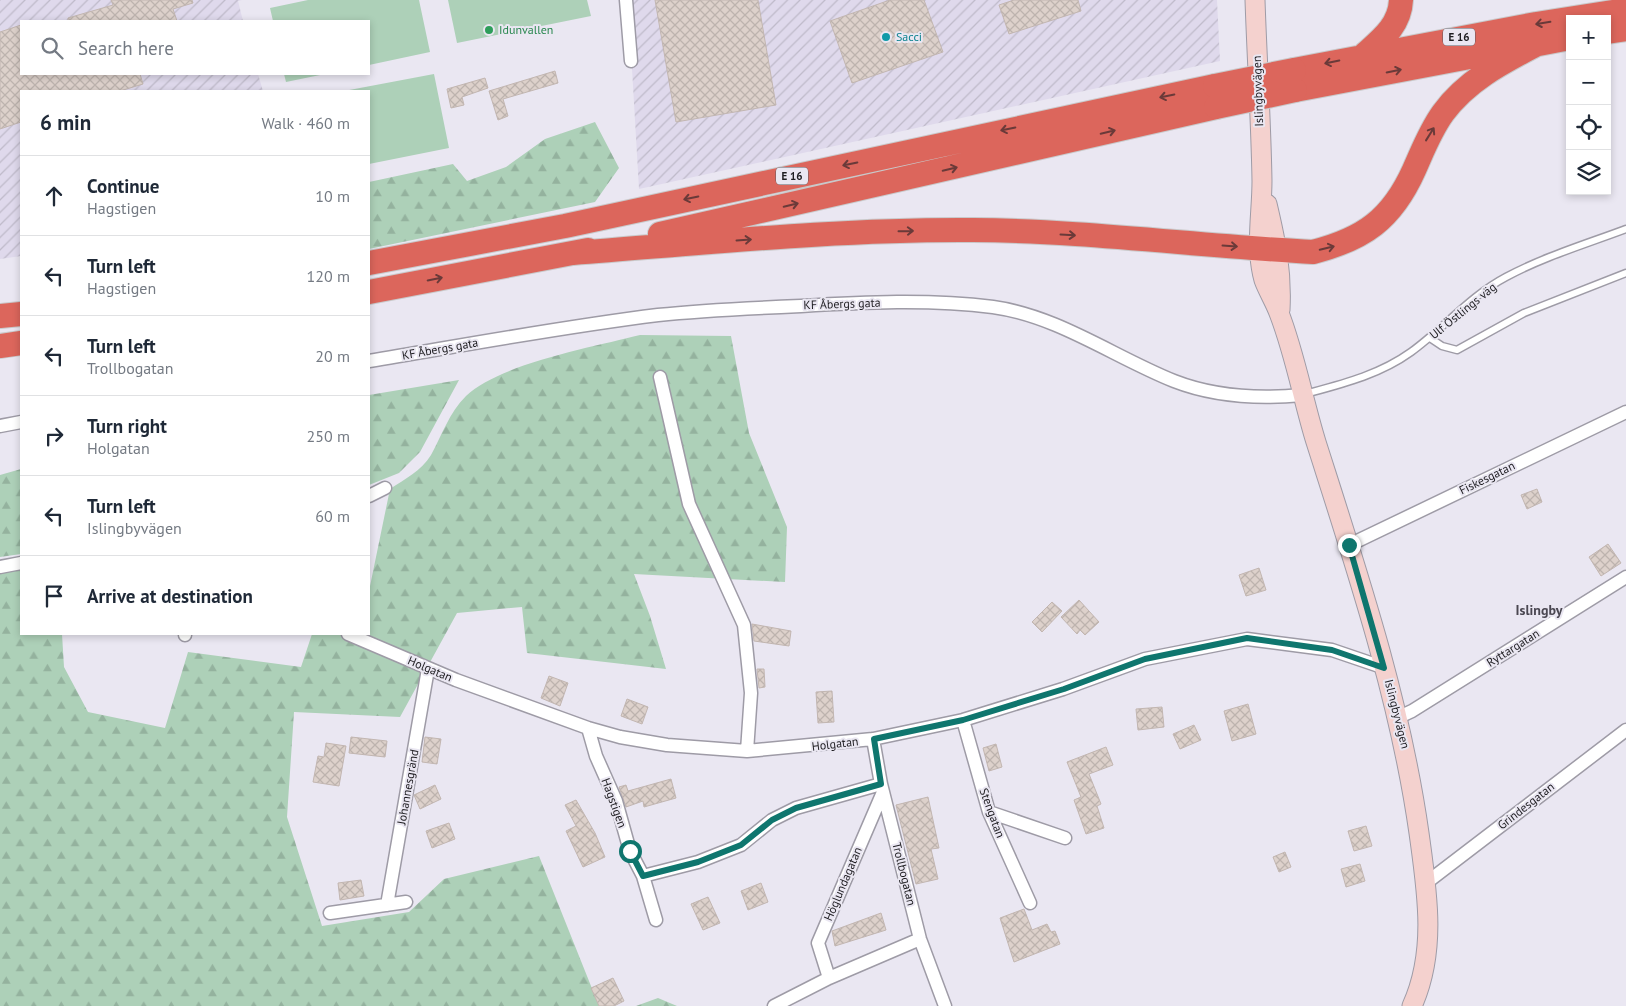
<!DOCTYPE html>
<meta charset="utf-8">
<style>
body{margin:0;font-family:"PT Sans",sans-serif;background:#f2f2f3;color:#1f2937}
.controls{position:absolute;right:15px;top:15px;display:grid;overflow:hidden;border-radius:0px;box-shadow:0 2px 8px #0003}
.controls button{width:45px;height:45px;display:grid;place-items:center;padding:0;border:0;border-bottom:1px solid #e0e1e3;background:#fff;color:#1f2937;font:25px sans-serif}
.stop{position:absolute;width:15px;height:15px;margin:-11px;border:4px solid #0f766e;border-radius:50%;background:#fff}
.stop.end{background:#0f766e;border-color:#fff;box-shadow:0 1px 5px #0008}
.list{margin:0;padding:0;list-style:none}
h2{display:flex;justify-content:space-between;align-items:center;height:65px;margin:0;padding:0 20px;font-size:21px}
h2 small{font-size:16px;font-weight:400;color:#747a83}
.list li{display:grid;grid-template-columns:32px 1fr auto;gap:15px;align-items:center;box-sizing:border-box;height:80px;padding:0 20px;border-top:1px solid #e0e1e3}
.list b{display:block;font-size:19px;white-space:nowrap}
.list p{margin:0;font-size:16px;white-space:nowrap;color:#747a83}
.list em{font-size:16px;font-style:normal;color:#747a83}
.icon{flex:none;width:28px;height:28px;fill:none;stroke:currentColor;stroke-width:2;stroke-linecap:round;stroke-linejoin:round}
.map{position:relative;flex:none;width:1626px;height:1006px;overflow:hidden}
.search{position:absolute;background:#fff;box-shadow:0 2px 8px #0003;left:20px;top:20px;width:350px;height:55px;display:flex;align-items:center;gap:12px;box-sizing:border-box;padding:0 18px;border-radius:0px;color:#747a83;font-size:19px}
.panel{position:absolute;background:#fff;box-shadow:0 2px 8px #0003;left:20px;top:90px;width:350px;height:545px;border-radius:0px}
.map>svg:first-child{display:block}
</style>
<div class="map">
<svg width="1626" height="1006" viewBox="0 0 1626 1006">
<defs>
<pattern id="industrial-furrows" width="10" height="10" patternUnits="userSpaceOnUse" patternTransform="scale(1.25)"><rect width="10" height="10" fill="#dfd9ec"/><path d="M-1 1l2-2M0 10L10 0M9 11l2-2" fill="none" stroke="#bfbaca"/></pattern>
<pattern id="forest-firs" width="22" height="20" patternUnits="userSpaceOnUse" patternTransform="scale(1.25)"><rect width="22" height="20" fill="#add0b8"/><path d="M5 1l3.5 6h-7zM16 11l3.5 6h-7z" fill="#94b29e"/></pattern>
<pattern id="building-cross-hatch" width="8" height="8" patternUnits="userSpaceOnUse" patternTransform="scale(1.25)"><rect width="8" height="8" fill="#ddd1cb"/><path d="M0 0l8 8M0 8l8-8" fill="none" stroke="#bdb3ae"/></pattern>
</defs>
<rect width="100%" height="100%" fill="#eae7f2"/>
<path fill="url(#industrial-furrows)" d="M0,0h242l-4,1 5,20h-222v53h237l5,17h-242v165l-21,3z
M626,0h591l3,61 -581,128 -10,-172z"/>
<path fill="url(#forest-firs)" d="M595,122l24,46 -24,34 -226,47v-67l84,-18 14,17 39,-14 39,-28z
M640,335l91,1 18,97 38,94 -2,55 -151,-8 16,42 16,53 -139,-16 -5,-46 -65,6 -57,104 -106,-5 -7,105 35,109 87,-14 35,-33 95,-23 60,150h-599v-439l21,-4v71h41l2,33 24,45 77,16 23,-76 113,15 11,-33h57v-43l21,-102c15,-10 31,-18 41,-34 11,-20 18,-42 35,-59 33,-32 127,-49 174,-61z
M459,380l-39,72 -21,21 -30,12v-90z
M21,469v85l-21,3v-82z
M658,998l19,8h-41z"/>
<path fill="#add0b8" d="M308,0h111l11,52 -61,13v-44h-96l-3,-13z
M448,0h139l4,16 -134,27z
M284,74h41l-39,8z
M434,74l15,74 -80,16v-73h-25z"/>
<path fill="url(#building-cross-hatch)" stroke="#c2b6b1" d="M111,0h81l1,3 -20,6 4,12h-109v-3l45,-13z
M655,0h103l18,105 -100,17z
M890,0h34l19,52 -91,31 -22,-62z
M1014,0h64l3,11 -72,23 -10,-29z
M21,25v49h119l3,10 -23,7h-99v31l-21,7v-97z
M555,71l3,12 -55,16 5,17 -10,4 -9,-29z
M485,78l3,10 -26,9 2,8 -13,3 -4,-19z
M1537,489l5,13 -15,7 -6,-14z
M1608,544l13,19 -20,13 -12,-19z
M1259,568l7,22 -20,6 -7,-21z
M1079,600l20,22 -14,13 -5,-5 -3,4 -16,-17z
M1052,602l10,9 -20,21 -10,-10z
M752,624l39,7 -2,15 -35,-5z
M757,669h7l1,18 -6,1z
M549,676l19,7 -8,23 -19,-8z
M832,691l2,31 -16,1 -2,-31z
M627,699l21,8 -6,17 -21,-8z
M1248,704l8,30 -24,7 -8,-30z
M1162,707l2,20 -26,3 -2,-21z
M1194,725l7,15 -21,9 -7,-15z
M351,737l36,4 -2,16 -36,-4z
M425,737l16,2 -4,25 -15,-2z
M326,743l20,3 -7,40 -26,-4 5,-26 6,1z
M996,744l6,23 -13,4 -6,-23z
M1106,747l7,18 -24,9 12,30 -4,2 7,22 -18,6 -12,-34 7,-3 -14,-35z
M671,779l5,19 -32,9 -1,-6 -17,6 -7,-20 7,-2 2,6z
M435,785l6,14 -21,10 -6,-14z
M928,797l11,51 -8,1 7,30 -22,5 -20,-79z
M576,800l19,33 10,24 -22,10 -17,-36 10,-5 -11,-21z
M449,823l6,16 -23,9 -6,-17z
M1366,826l6,20 -18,5 -6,-20z
M1285,852l6,15 -12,5 -6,-15z
M1360,864l5,17 -19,6 -5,-18z
M361,880l3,16 -24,4 -2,-17z
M761,883l7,19 -20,8 -7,-19z
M708,897l12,26 -17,7 -12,-26z
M1024,909l8,21 15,-6 4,8 4,-1 5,13 -46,18 -14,-44z
M881,913l5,17 -51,16 -3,-15z
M613,978l11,23 -10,5h-15l-8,-18z"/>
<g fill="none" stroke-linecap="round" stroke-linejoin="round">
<g stroke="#9e9ba6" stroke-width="9">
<path id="lane" d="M1430,338l12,8 15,4 67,-37 102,-40
M1305,394c37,-10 74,-19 106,-42 32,-23 59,-56 95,-75 37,-20 80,-33 120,-48"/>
</g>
<g stroke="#9e9ba6" stroke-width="15">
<path id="street" d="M626,0l5,61
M369,361c96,-16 192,-34 289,-46 47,-5 95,-7 143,-9 63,-4 129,-7 192,1 65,9 121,50 181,74 41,16 85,18 128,14
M660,377l29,127 55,121 7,68 -4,58
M0,426l21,-4
M369,496l16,-8
M1349,545l277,-133
M0,567l21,-4
M348,634l108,46 132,48 32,9 47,8 80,6 126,-12 90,-19 100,-31 82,-30 102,-20 85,11 53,18
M185,635v-1
M1399,717l13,-6 214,-134
M963,720l26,92 41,91
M588,728l8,28 20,45 14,50 13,25 13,44
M873,739l8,45 39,155 25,67
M989,812l76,26
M643,876l55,-14 43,-17 31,-25 24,-12 85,-24
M1426,883l200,-153
M387,905l41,-236
M330,913l76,-11
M829,978l-11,-35 65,-151
M774,1006l55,-28 91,-39"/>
</g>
<g stroke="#9e9ba6" stroke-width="21">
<path id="secondary" d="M1255,0c2,60 6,121 7,181 0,32 -7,67 2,99 4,11 11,22 15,33 16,41 24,87 37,129 41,129 84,257 103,391 8,58 18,118 -7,173
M1267,204c9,38 15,67 13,106"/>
</g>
<g stroke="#c9c9ca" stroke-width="26">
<path id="highway" d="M1607,32l19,-3
M1365,54c17,-15 35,-29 36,-54
M1294,70l242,-46 90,-14
M1295,90l275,-52
M660,234l556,-127
M573,253c133,-10 266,-24 400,-23 113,1 226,16 340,22 51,-13 79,-33 101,-82 9,-20 16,-39 29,-57 25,-34 62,-52 98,-71
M369,263l196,-37 650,-140
M369,292l219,-42
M0,316l21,-2
M0,346l21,-3"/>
</g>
<use href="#lane" stroke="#fff" stroke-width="6"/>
<use href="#street" stroke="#fff" stroke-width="12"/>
<use href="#secondary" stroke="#f4d1ce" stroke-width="19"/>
<use href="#highway" stroke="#dc665c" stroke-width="24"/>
<g stroke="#c9c9ca" stroke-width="26" stroke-linecap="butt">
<path id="highway-bridge" d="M1215,86l79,-16
M1216,107l79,-17"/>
</g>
<use href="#highway-bridge" stroke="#dc665c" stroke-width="24"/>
</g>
<defs><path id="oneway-shaft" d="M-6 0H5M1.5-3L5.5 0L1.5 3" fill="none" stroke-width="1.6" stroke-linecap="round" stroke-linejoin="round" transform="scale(1.25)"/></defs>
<g stroke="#6a3a39">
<use href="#oneway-shaft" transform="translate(1543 23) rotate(171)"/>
<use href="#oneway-shaft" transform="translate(1332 62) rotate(168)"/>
<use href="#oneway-shaft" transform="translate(1394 71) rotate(-11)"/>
<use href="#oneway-shaft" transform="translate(1167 96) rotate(168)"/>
<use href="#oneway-shaft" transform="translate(1008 129) rotate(168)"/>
<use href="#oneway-shaft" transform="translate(1108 132) rotate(-13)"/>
<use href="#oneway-shaft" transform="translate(1430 134) rotate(-58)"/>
<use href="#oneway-shaft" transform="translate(850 164) rotate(168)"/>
<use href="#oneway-shaft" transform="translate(950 169) rotate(-13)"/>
<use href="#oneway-shaft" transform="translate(691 198) rotate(168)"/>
<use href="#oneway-shaft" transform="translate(791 205) rotate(-13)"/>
<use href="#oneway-shaft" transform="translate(906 231) rotate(-1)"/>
<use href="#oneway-shaft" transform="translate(1068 235) rotate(3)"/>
<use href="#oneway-shaft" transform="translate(744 240) rotate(-4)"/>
<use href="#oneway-shaft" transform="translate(1230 246) rotate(4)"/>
<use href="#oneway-shaft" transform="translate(1327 248) rotate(-14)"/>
<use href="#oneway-shaft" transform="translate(435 279) rotate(-11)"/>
</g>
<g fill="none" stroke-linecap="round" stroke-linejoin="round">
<path stroke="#0f766e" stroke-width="6" d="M630,851l13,25 55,-14 43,-17 31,-25 24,-12 85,-24 -7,-45 89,-19 101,-31 81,-30 102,-21 85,12 52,18 -35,-123"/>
</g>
<circle fill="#2e9e5b" stroke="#eae7f2" stroke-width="2" cx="489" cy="30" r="5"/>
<circle fill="#0f9aa8" stroke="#eae7f2" stroke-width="2" cx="886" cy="37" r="5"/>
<g text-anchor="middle" stroke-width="4" stroke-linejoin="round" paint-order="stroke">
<g fill="#eae7f2" stroke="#5b5a60" stroke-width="1">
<rect x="1443" y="28.5" width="32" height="17" rx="4"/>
<rect x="776" y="167.5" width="32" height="17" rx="4"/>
</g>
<g font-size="11" font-weight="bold" fill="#1e1d21">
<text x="1459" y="41">E 16</text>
<text x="792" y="180">E 16</text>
</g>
<g font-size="12" fill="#27864d" stroke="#eae7f2" text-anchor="start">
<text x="499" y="34">Idunvallen</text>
</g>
<g font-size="12" fill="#0d838f" stroke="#eae7f2" text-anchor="start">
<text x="896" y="41">Sacci</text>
</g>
<g font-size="12" fill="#1e1d21" stroke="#eae7f2">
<text transform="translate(1258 91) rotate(-92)" y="4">Islingbyvägen</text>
<text transform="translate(842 304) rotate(-2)" y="4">KF Åbergs gata</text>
<text transform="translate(1463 311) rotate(-39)" y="4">Ulf Östlings väg</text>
<text transform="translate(440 349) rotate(-10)" y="4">KF Åbergs gata</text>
<text transform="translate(1487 478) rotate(-26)" y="4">Fiskesgatan</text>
<text transform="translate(1513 648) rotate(-32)" y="4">Ryttargatan</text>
<text transform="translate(430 669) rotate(23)" y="4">Holgatan</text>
<text transform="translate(1397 714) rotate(76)" y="4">Islingbyvägen</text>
<text transform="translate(835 744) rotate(-7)" y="4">Holgatan</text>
<text transform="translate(408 787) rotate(-80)" y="4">Johannesgränd</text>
<text transform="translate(614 803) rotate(70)" y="4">Hagstigen</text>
<text transform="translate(1526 806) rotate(-38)" y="4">Grindesgatan</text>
<text transform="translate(992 813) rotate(70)" y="4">Stengatan</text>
<text transform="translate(904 874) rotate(76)" y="4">Trollbogatan</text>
<text transform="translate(843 884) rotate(-67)" y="4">Höglundagatan</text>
</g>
<g font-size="14" font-weight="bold" fill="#4a4751" stroke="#eae7f2">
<text x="1539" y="615">Islingby</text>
</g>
</g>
</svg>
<div class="controls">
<button>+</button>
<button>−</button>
<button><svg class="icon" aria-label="locate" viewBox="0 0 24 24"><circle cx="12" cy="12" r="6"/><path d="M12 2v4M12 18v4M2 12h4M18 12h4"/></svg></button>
<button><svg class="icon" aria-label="layers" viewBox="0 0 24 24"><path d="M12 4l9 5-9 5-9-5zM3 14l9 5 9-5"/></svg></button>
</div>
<div class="stop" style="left:630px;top:851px"></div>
<div class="stop end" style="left:1349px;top:545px"></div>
<div class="search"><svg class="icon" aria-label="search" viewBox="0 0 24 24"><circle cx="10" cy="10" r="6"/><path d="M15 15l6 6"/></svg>Search here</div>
<section class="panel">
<h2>6 min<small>Walk · 460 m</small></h2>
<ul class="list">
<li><svg class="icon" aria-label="ahead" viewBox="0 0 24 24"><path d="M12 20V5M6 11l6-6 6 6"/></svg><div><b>Continue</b><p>Hagstigen</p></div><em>10 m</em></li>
<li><svg class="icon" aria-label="left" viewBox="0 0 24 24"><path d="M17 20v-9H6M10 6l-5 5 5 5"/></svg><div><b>Turn left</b><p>Hagstigen</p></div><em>120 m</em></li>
<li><svg class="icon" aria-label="left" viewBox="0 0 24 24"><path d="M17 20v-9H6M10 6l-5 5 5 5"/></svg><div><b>Turn left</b><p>Trollbogatan</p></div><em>20 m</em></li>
<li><svg class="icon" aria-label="right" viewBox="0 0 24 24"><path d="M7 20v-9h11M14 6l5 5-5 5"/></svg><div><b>Turn right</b><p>Holgatan</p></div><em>250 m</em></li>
<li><svg class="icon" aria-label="left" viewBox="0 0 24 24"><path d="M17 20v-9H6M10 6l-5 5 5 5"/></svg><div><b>Turn left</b><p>Islingbyvägen</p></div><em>60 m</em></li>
<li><svg class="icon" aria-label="arrive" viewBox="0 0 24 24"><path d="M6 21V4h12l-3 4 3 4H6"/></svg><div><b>Arrive at destination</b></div></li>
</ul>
</section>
</div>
